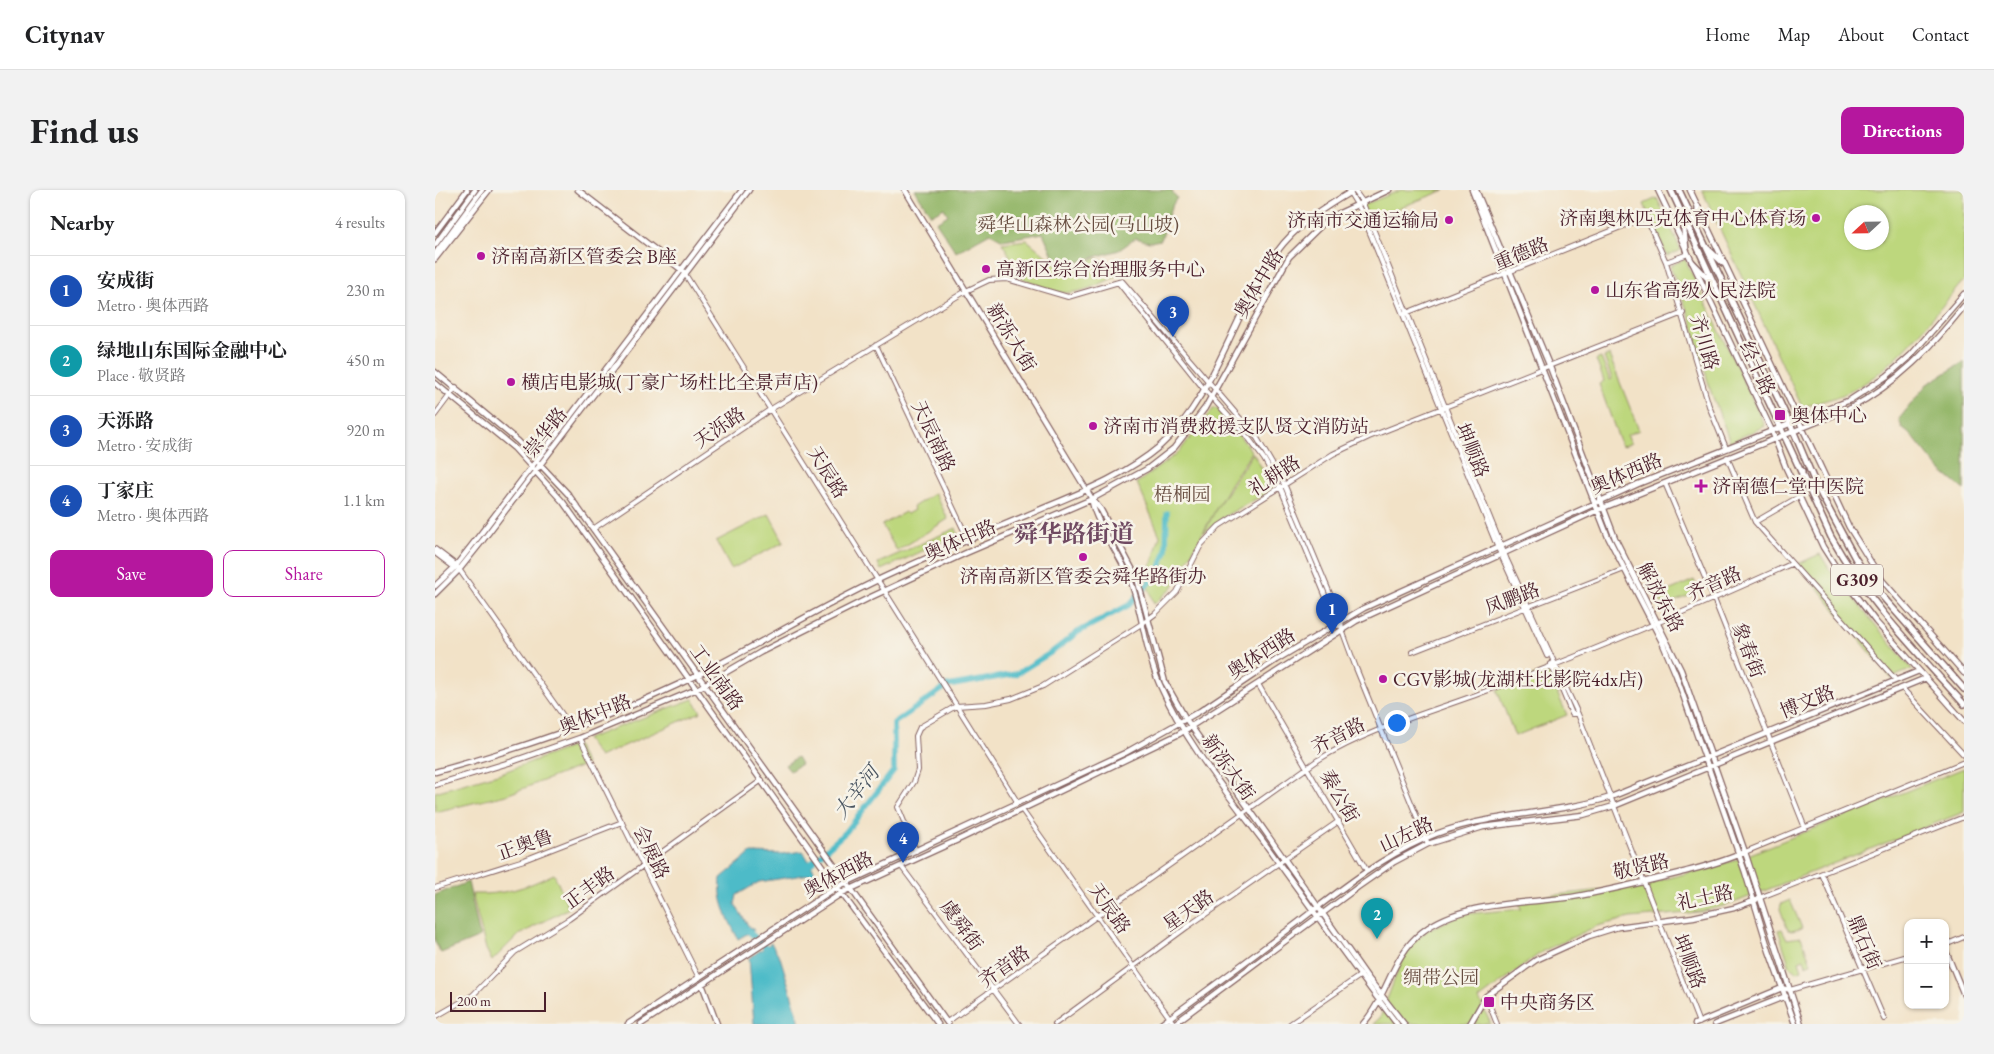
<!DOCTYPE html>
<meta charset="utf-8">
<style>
body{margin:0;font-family:"EB Garamond","Noto Serif SC",serif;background:#f2f2f2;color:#202124}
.controls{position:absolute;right:15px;bottom:15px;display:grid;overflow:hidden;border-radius:10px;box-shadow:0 1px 4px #0004}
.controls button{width:45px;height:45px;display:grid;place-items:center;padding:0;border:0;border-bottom:1px solid #e0e0e0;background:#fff;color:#202124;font:25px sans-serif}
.compass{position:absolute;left:1409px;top:15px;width:45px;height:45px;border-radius:50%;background:#fff;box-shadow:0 1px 4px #0004;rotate:248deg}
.scale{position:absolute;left:15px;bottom:12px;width:96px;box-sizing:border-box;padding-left:5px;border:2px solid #4a1f2b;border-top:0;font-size:14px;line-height:18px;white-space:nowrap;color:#4a1f2b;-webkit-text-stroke:4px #f7f3e8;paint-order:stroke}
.you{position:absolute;left:961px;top:532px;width:18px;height:18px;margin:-12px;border:4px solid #fff;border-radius:50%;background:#1a73e8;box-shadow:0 0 0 8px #1a73e833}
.badge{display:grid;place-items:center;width:32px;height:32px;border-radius:50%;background:#b5179e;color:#fff;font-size:16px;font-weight:700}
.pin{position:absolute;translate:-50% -41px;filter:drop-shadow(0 1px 2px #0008)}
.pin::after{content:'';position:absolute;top:26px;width:18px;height:15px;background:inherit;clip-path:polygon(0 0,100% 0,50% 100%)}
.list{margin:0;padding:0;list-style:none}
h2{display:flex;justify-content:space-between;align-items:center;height:65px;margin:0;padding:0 20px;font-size:21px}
h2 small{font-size:16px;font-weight:400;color:#757577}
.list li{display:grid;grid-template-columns:32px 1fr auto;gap:15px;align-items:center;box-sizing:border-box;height:70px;padding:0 20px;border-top:1px solid #e0e0e0}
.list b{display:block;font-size:19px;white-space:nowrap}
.list p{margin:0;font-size:16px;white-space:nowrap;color:#757577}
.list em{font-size:16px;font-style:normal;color:#757577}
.actions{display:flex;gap:10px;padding:15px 20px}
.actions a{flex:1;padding:11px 0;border:1px solid #b5179e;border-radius:10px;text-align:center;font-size:18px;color:#b5179e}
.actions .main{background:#b5179e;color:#fff}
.map{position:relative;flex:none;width:1529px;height:834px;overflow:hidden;border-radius:10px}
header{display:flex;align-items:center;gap:30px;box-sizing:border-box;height:70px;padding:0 25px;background:#fff;border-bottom:1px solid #e0e0e0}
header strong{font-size:24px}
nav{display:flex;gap:28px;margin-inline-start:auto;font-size:18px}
.intro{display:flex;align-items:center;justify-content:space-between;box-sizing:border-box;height:120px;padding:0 30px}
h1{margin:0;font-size:35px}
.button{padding:12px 22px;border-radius:10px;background:#b5179e;color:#fff;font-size:18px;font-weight:700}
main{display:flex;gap:30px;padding:0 30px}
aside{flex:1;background:#fff;border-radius:10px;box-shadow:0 1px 4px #0004}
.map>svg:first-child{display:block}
</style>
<header>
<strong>Citynav</strong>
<nav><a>Home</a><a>Map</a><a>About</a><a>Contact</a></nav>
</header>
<div class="intro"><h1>Find us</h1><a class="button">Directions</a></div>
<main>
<aside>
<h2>Nearby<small>4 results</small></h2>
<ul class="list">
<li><span class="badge" style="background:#1a4fb4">1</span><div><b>安成街</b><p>Metro · 奥体西路</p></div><em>230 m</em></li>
<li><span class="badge" style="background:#0f9aa8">2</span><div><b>绿地山东国际金融中心</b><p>Place · 敬贤路</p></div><em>450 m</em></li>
<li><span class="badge" style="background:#1a4fb4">3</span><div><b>天泺路</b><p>Metro · 安成街</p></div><em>920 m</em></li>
<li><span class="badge" style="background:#1a4fb4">4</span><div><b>丁家庄</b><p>Metro · 奥体西路</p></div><em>1.1 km</em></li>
</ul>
<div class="actions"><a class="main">Save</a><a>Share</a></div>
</aside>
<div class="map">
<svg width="1529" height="834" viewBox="0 0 1529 834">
<rect width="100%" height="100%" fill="#f7f3e8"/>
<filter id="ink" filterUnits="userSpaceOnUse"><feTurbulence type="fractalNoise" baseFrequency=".02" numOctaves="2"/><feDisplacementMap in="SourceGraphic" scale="10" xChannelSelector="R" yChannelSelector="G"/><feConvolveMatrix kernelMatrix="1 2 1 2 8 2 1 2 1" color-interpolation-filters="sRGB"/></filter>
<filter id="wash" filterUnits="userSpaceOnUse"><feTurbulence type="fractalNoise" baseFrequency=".0096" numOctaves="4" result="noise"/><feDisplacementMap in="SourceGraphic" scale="20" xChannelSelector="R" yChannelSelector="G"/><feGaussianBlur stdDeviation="1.12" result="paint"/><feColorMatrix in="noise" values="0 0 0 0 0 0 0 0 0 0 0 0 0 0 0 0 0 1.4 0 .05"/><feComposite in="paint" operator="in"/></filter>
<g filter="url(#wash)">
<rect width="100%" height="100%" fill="#f2e2c7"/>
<path fill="#bdd77d" stroke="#847b54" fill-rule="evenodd" d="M966,0h44l-77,30 -7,-14z
M1267,0h262v90c-35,40 -71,94 -122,115 -13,5 -27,8 -40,12zM1416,22h30v30h-30z
M1222,8l24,52 -14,6 -23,-52z
M592,50l30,25 8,3 32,-10 5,3 -1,9 12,-3 1,3 11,-5 2,5c-19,11 -47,26 -69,22 -14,-3 -28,-12 -43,-16l-6,-22 -7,-11z
M1250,69l80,167 -35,16 -20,-53 -19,-69 -21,-54z
M1174,165l30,75 -12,5 4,8 -7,3 -3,-1 -22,-61 5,-3 -8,-21 5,-2 9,22 2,-1 -8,-22z
M779,218l5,1 33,43 -22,32 -58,104 -18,16 -11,-32 8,-6 9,-30 -23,-53 42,-31z
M818,263l21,36 -49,27 -21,17 13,-26z
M500,303l13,26 -51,32 -15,-26 23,-13 2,2 7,-4 -1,-3z
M334,324l15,28 -53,27 -15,-28z
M521,338l2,7 -77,35 -3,-7z
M1385,364l10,16 82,99 -21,9 -93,-114z
M1259,390l5,12 -36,14 -4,-11z
M1112,480l20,45 -52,21 -18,-46z
M258,509l8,13 -102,45 -13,-18z
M141,555l10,19 -4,2 -76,29 -71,17v-20l66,-19z
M1529,578v44l-233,92 -31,8 -70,6 -33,8 -54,25 -64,48 12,25h-118l7,-6 26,-69 23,-20 35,-15 57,-5 -3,-10 121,-13 94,-25z
M119,684l15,34 -52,28 -25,25 -6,-12 -14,-55c32,1 53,-6 82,-20z
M1355,710l12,28 -10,3 -4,-1 -8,-21 1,-5z
M1347,739l5,10 14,-2 10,26 -5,2 -2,-6 -5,2 3,9 -6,2 -6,-5 -12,-37z"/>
<path fill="#96b86c" stroke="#706c4c" d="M480,0h256l6,8c-10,13 -10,27 -16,42l-12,2 -13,-4 -17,12 -55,16 -8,-4 -13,-29 -40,7 -13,-7 -34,19 -20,-30 12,-7 -4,-7 -13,7z
M1529,172v128l-24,-20 -28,-34 -10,-8 -3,-9 28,-35z
M362,567l4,7 -11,7 -5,-6z
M33,692l12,55 -39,16 -6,-11v-47z"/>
<path fill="#4ebbc8" stroke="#4c6d7a" d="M368,661l13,22 -57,9 -22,13 -2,9 14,23 5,3 -16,9c-10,-21 -20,-38 -17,-61l30,-25 31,1z
M336,753l9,14 19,62v5h-45l-5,-66z"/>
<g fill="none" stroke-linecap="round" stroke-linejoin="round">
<path stroke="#4ebbc8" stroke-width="5.5" d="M370,678l41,-36 48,-62v-47l53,-37 69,-12 36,-22 26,-20 51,-27 29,-32 8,-22 1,-38
M310,738l26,24"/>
</g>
</g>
<g filter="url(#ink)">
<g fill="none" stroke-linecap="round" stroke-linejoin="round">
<g stroke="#856362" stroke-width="6">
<path id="minor" d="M913,0l13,21 136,335 50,110
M919,0l8,11 145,359 71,154 121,309
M1231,72l22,-8
M250,84l333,529
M683,92l86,107 46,51 14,19 17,30 57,137
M971,123l240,-96 20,45 43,144 17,42
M441,155l92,194
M0,225l21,-28
M1292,267l28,65 141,158
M1230,293l49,116 91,229
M1320,332l45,-26
M158,339l178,-120 195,-118 23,-11 18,-1 61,18 54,-16 135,157 28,48 56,134 1,10 14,38 72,176
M0,359l21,16 115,162
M0,363l20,15
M977,462l210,-82
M1116,474l21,50h6
M823,494l109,187
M1467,498l62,67
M145,548l119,240
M587,620l152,214
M481,661l-18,-44 16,-25 4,-12 -2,-34 4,-9 36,-21 30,-2 25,-5 32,-13 100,-63 12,-9 22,-22 24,-47 18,-19 114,-72 36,-17 314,-124
M1310,662l219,-90
M466,676l118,158
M1387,684l62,145
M0,698l89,-28 98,-38
M1324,708l205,-81
M1510,755l19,-8
M1347,798l8,2 118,-34
M1051,806l11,28
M0,827l38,-22 42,-43 54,-33 193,-139
M512,832l371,-262c52,-32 113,-48 171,-70 102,-38 203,-81 302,-126
M620,834l132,-97 152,-106
M855,834l71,-49"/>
</g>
<g stroke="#856362" stroke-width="7">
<path id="major" d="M143,0l105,81
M470,0l187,309 9,11 36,68 28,104 21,37 182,259 36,46
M1037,0l136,347 54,105 14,33 69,197 24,79 26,73
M1041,0l74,177 65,171 66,132 64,182 56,172
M1223,0l114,241 14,37 37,79 23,36 30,39 88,99
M1255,0l159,337 33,53 82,93
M0,43l32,-43
M0,55l40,-55
M0,64l47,-64
M0,69l54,-69
M0,182l83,69 50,53 380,530
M0,193l79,65 49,54 274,385 101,137
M657,311c3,22 30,56 39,81 12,33 14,69 28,101 25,57 67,109 104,158 44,61 88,123 134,183
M0,396l19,-18 25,-32 263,-346
M0,404l24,-24 24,-30 266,-350
M0,582c88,-24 183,-57 265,-98 65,-33 128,-72 195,-102 43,-19 86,-38 130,-56 46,-20 96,-37 135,-70 56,-49 73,-134 116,-193 20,-28 49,-46 78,-63
M0,595l76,-23 69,-24 117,-49 64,-37 110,-55 95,-44 126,-54 55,-30 27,-21 31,-40 84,-151 40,-39 60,-28
M1510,759l19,46
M267,794l15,40
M193,834l209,-137 288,-134 75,-42 76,-51 88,-52 274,-124 212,-84 37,-24 24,-21 53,-61
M206,834l201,-131 120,-55 217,-104 177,-113 242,-111 251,-101c50,-27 80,-59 115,-103
M726,834c47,-34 94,-69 140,-104 39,-30 78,-61 123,-81 59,-27 126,-23 187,-42l308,-126
M739,834l184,-137 36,-25 34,-18 55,-17 100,-12 31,-9 312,-128
M928,834c24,-27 29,-69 59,-92 39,-31 102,-28 150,-35 36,-6 72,-15 108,-24 22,-6 44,-11 65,-21
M1035,834l16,-28 50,-36 53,-24 29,-9 75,-10 41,-9 22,-8
M1260,834l87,-36
M1280,834l71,-28"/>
</g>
<g stroke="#856362" stroke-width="8">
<path id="highway" d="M1236,0l160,347c35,63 85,114 133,167
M1244,0l114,240 23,55 39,73 20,30 89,101
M1248,31l3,29
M1262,37l1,-20
M1272,58l16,15
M1257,72l22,23
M1365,306l2,-24"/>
</g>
<use href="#minor" stroke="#fff" stroke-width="4"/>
<use href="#major" stroke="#fff" stroke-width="4.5"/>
<use href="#highway" stroke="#fff" stroke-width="5"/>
</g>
</g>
<g fill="#b5179e" stroke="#f7f3e8" stroke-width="2">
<circle cx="1381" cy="28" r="5"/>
<circle cx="1014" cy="30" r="5"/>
<circle cx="46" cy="66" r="5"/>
<circle cx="551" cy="79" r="5"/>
<circle cx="1160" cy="100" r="5"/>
<circle cx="76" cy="192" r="5"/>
<rect x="1339" y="219" width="12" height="12" rx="2.5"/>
<circle cx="658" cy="236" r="5"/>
<path d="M1263.5 288.5h5v5h5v5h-5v5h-5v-5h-5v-5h5z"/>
<circle cx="648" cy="367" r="5"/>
<circle cx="948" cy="489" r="5"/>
<rect x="1048" y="806" width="12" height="12" rx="2.5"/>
</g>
<g text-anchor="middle" stroke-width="5" stroke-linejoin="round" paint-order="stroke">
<rect fill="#f7f3e8" stroke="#7e5f64" stroke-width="1" x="1396" y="374.5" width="52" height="31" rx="4"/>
<g font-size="18" font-weight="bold" fill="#4a1f2b">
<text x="1422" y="396">G309</text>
</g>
<g font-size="19" fill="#4a1f2b" stroke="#f7f3e8" text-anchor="start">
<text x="1371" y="35" text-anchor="end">济南奥林匹克体育中心体育场</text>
<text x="1004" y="37" text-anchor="end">济南市交通运输局</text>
<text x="56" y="73">济南高新区管委会 B座</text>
<text x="561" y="86">高新区综合治理服务中心</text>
<text x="1170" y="107">山东省高级人民法院</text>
<text x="86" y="199">横店电影城(丁豪广场杜比全景声店)</text>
<text x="1356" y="232">奥体中心</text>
<text x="668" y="243">济南市消费救援支队贤文消防站</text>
<text x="1277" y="303">济南德仁堂中医院</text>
<text x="648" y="393" text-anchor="middle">济南高新区管委会舜华路街办</text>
<text x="958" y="496">CGV影城(龙湖杜比影院4dx店)</text>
<text x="1065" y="819">中央商务区</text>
</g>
<g font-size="19" fill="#674d40" stroke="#f7f3e8">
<text x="643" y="41">舜华山森林公园(马山坡)</text>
<text x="747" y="311">梧桐园</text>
<text x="1006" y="794">绸带公园</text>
</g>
<g font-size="19" fill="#4a1f2b" stroke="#f7f3e8">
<text transform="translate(1086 63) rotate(-22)" y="7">重德路</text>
<text transform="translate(823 93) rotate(-59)" y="7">奥体中路</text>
<text transform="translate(577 147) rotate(59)" y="7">新泺大街</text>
<text transform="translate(1270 152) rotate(74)" y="7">齐川路</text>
<text transform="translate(1323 178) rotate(65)" y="7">经十路</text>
<text transform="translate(284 237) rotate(-34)" y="7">天泺路</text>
<text transform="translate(110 242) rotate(-52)" y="7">崇华路</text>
<text transform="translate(499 246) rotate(65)" y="7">天辰南路</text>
<text transform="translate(1038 260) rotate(68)" y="7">坤顺路</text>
<text transform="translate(393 282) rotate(58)" y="7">天辰路</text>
<text transform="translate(1191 283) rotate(-23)" y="7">奥体西路</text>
<text transform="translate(839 285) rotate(-33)" y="7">礼耕路</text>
<text transform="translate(525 350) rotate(-24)" y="7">奥体中路</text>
<text transform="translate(1279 393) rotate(-24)" y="7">齐音路</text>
<text transform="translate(1226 407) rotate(62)" y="7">解放东路</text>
<text transform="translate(1077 408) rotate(-21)" y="7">凤鹏路</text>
<text transform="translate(1314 460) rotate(69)" y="7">象春街</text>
<text transform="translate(826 463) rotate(-33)" y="7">奥体西路</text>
<text transform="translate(282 487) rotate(54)" y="7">工业南路</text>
<text transform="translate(1372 511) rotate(-22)" y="7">博文路</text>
<text transform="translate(160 524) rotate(-22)" y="7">奥体中路</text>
<text transform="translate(903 545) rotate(-27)" y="7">齐音路</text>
<text transform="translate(794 577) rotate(55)" y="7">新泺大街</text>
<text transform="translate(905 606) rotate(60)" y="7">秦公街</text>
<text transform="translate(971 644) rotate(-25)" y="7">山左路</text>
<text transform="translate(90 654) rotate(-19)" y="7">正奥鲁</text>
<text transform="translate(217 662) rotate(64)" y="7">会展路</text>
<text transform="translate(1206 676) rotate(-13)" y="7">敬贤路</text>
<text transform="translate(403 684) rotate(-28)" y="7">奥体西路</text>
<text transform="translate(154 697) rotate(-36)" y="7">正丰路</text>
<text transform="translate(1270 707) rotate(-12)" y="7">礼士路</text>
<text transform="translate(675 718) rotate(55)" y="7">天辰路</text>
<text transform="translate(753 720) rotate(-35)" y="7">星天路</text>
<text transform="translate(527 735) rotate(54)" y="7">虞舜街</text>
<text transform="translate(1430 752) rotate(67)" y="7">鼎石街</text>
<text transform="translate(1255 771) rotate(69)" y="7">坤顺路</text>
<text transform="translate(569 776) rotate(-35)" y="7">齐音路</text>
</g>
<g font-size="20" font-style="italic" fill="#4b5662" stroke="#f7f3e8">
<text transform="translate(421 602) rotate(-52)" y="7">大辛河</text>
</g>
<g font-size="24" font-weight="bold" fill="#704a62" stroke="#f7f3e8">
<text x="639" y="352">舜华路街道</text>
</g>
</g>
</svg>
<div class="controls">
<button>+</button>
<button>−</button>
</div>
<svg class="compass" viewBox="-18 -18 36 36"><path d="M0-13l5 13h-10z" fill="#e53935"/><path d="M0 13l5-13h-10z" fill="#757577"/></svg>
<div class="scale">200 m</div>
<div class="you"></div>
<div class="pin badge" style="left:897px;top:444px;background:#1a4fb4">1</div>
<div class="pin badge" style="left:942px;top:749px;background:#0f9aa8">2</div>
<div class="pin badge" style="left:738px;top:147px;background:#1a4fb4">3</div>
<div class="pin badge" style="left:468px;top:673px;background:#1a4fb4">4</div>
</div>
</main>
